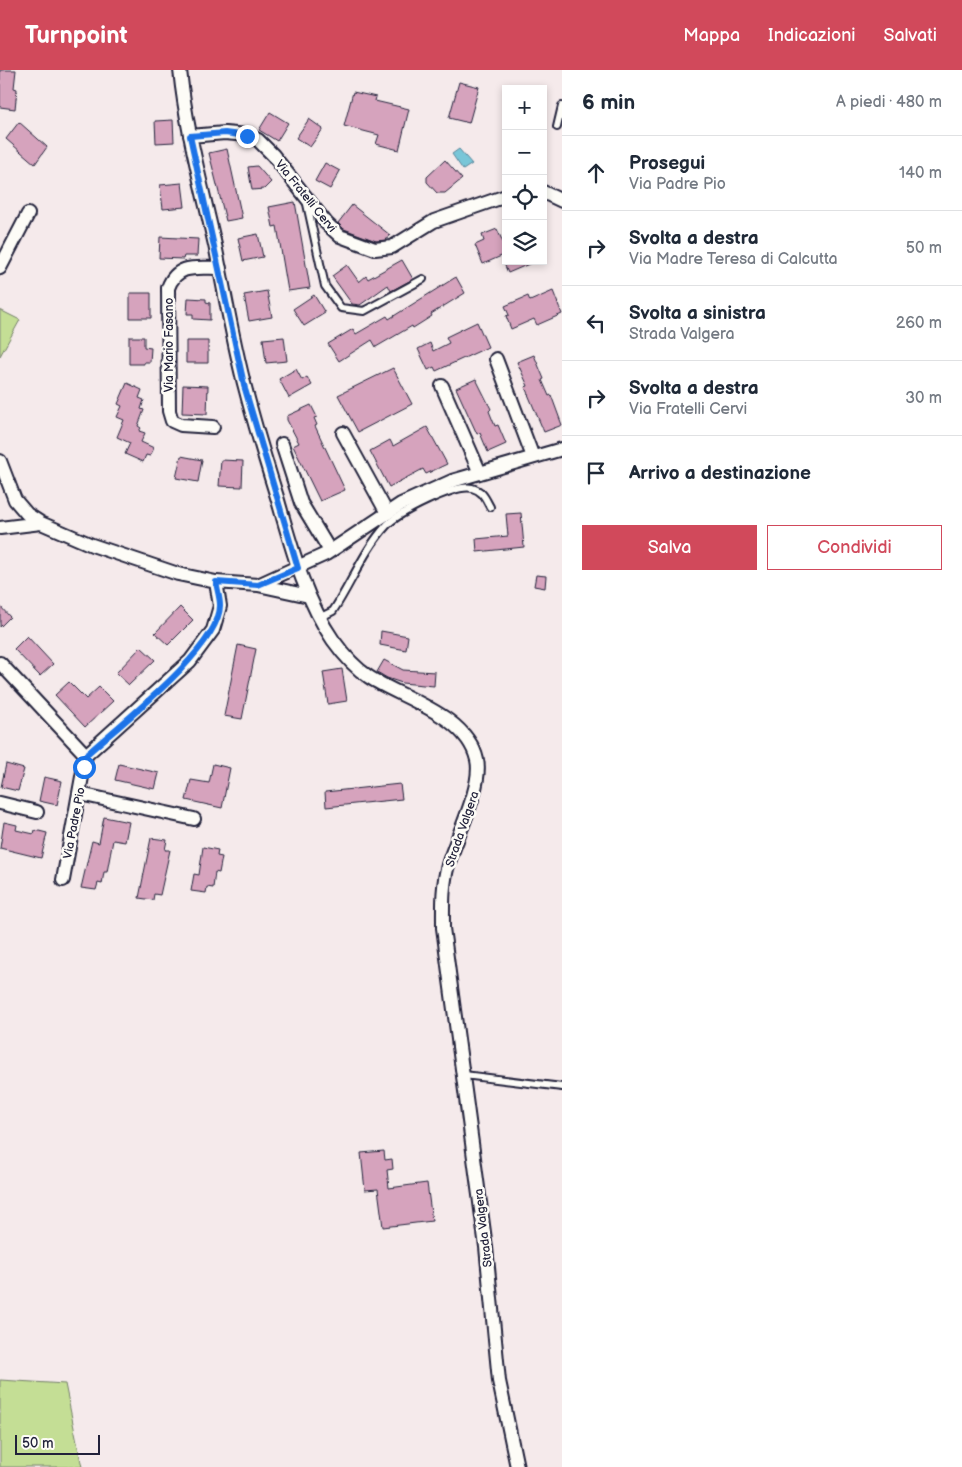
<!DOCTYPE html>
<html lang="it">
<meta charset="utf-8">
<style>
body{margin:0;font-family:"Balsamiq Sans",sans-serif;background:#f6f6f7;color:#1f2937}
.controls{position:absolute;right:15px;top:15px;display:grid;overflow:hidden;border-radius:0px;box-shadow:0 2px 8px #0003}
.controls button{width:45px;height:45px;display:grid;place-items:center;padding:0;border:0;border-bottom:1px solid #e0e1e3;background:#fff;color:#1f2937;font:25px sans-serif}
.scale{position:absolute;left:15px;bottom:12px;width:85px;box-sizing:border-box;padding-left:5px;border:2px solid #22223b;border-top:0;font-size:14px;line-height:18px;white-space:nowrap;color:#22223b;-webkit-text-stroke:4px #fdfcf7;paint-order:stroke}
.stop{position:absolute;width:15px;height:15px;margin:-11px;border:4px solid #1a73e8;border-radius:50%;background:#fff}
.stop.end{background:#1a73e8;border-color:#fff;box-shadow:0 1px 5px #0008}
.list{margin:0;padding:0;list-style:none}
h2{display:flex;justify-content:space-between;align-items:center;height:65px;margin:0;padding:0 20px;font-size:21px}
h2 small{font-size:16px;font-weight:400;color:#747a83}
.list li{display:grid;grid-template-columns:32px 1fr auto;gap:15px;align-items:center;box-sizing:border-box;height:75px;padding:0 20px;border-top:1px solid #e0e1e3}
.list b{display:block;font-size:19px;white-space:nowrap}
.list p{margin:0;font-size:16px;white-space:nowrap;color:#747a83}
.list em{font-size:16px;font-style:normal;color:#747a83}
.actions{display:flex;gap:10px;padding:15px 20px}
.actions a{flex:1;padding:11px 0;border:1px solid #d1495b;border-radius:0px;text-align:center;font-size:18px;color:#d1495b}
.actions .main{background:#d1495b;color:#fff}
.icon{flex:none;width:28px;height:28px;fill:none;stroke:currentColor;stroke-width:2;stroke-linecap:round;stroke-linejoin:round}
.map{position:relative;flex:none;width:562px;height:1397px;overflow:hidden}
header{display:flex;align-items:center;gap:30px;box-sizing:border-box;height:70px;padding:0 25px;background:#d1495b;color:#fff}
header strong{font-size:24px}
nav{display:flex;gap:28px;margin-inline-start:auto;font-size:18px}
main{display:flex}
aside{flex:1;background:#fff}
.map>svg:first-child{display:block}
</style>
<header>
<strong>Turnpoint</strong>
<nav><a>Mappa</a><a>Indicazioni</a><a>Salvati</a></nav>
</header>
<main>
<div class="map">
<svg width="562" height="1397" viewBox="0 0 562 1397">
<rect width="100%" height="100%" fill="#f5eaeb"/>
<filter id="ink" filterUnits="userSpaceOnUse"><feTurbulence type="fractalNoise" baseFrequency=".02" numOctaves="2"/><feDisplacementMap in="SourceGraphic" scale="10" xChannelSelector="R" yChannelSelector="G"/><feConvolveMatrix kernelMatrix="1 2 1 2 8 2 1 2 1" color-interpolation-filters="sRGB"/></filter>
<g filter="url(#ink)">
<path fill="#c4de95" stroke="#738068" d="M0,240l20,10 -20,36z
M0,1310l65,4 17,83h-82z"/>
<path fill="#79c6d8" stroke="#568499" d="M459,79l13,15 -9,6 -11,-16z"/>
<path fill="#d6a3bd" stroke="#22223b" d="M0,0h16l-2,18 3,1 -2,20 -15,-2z
M459,12l20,5 -10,36 -20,-5z
M353,22l23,5 -1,4 34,8 -10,41 -23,-6 3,-9 -35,-9z
M270,42l18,11 -11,18 -18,-11z
M309,49l14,10 -13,18 -14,-9z
M173,50l1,22 -18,1 -1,-22z
M19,52l28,25 -12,17 -29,-25z
M227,79l15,69 -16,3 -17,-68z
M445,90l17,19 -17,14h-8l-10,-11v-5z
M325,93l15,8 -10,18 -15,-8z
M257,96l14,16 -7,7 -12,1 -4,-23z
M182,113l3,24 -22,2 -3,-24z
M295,132l15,86 -22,3 -11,-65 -4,1 -4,-20z
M352,135l38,30 -4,5 -10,1 -32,-12 -6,-6z
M497,159l9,20v5l-23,10 -8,-19 9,-4 -2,-6z
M258,164l5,23 -20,4 -5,-23z
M160,167l38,2 -1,17h-13l-1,3 -24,-1z
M402,190l11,19 -22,12 -3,-6 -28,20 -8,-1 -20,-28 15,-11 12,17 7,-6 2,3z
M503,191h33l-28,12z
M456,207l9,16 -34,21 1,2 -19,12 -1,-2 -36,21 -4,-7 -33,21 -11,-17 25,-15 3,5 31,-18 2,3z
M267,221l5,26 -23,4 -5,-26z
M553,221l9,23 -25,11 -3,-6 -23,10 -5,-13 3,-1 -4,-9 23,-10 2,5z
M130,223h21v25h-21z
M314,225l11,18 -21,13 -11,-17z
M188,228l18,1v3l4,1v17l-17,-1v-5h-6z
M477,252l11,25 -52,24 -2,-4 -6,3 -10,-21 12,-6 3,8 16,-8 -3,-6z
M129,267h15v10l7,1 -1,14h-6v2h-15z
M284,267l3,24 -21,2 -3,-24z
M186,271h22v22h-22z
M534,285l10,24 -2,1 7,16 2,-1 11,30 -18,7 -19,-45 3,-1 -11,-24z
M393,298l19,36 -54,28 -20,-37z
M296,299l6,11 5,-3 5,8 -23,13 -10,-19z
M476,309l15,30 -2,2 6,15 3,-1 8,19 -18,8 -8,-19 -3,1 -21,-46z
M127,313l15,7 -3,8 5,2 -3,9 3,1 -6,16 3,2 -2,3 6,2 -4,9 13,6 -4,8 -4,-1 -3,7 -18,-8 5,-11 -13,-6 7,-17 -7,-3 5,-11 -4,-2z
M183,315l25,1 -1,28 -25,-1z
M311,335l6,12 -3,1 3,7 -2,1 30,64 -25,11 -27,-55 6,-3 -12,-23v-4z
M427,357l20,37 -21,10 -3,-5 -34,18 -19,-36 20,-11 3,6z
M181,386l21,4 -4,22 -22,-4z
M221,390l22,1 -1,26 -23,-1z
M521,443l3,34 -47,5 -1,-13 32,-3 -2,-22z
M536,505l10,1 -1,12 -11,-2z
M0,536l10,11 -10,10z
M180,537l13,13 -25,25 -13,-12z
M381,561l27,5 -2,14 -26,-5z
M27,566l26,28 -13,12 -26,-27z
M238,575l18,4 -14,70 -18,-3z
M141,577l14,13 -26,25 -13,-12z
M384,590l19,10 32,2 -1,14 -32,-3 -15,-5 -10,-6z
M342,599l5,32 -19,3 -5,-32z
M69,612l17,17 13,-12 14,14 -28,26 -30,-32z
M6,694l18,5 -6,22 -17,-4z
M119,694l40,9 -4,16 -40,-9z
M213,694l17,4 -8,40 -36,-8 5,-20 18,3z
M44,707l18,4 -5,24 -18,-4z
M400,714l2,15 -76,8 -1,-15z
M104,747l25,5 -4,20 -12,-2 -6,32h-3l-2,12 -4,-1 -2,7 -15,-2 11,-47 7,2z
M4,752l13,3 -1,5 18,4 1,-4 12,3 -6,25 -41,-10z
M151,768l16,2 -2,10h5l-10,45 -6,-1 -1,6 -14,-2z
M203,777l15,3 -1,6 5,1 -3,16 -4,-1 -2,16 -6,-1 -1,6 -15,-2 3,-17 5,1z
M384,1081l1,9 7,-1 1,10 -6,1 2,18 38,-5 5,38 -49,6 -5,-38 -13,1 -4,-37z"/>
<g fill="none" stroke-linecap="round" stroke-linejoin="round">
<g stroke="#22223b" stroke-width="10">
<path id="service" d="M557,57l5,-21
M307,134l18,82 16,22 23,3 59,-32
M321,547l12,-6c18,-27 31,-61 53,-85 12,-13 69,-42 86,-38 11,3 13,10 18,19
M464,1005l98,12"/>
</g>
<g stroke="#22223b" stroke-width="16">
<path id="minor" d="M180,0c6,59 22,117 35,175 10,48 18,98 31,146 9,35 20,71 31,106 14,48 27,101 56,143 10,14 22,28 36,37 34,22 98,38 108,83 6,26 -21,78 -29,105 -6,21 -5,42 -5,63l43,319 13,134 18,86
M190,66l35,-3 22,2 11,5 15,15 54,69 13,12 35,13 17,-2 42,-26 72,-25
M543,122l19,9
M0,198l28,-54
M496,289l37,98
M442,316l38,87
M213,357l-32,-2 -9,-4 -3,-10 -1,-123c9,-25 29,-20 52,-20
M343,363l44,80
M282,374l19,59 29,48
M0,391l15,39 12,14 14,9 51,22 86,29 38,8 42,3
M0,458l41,-5
M309,526l-51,-11 68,-31 75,-50 51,-23 110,-32
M0,593l86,92
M80,724l114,25
M0,733l37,9
M63,810l23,-125 104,-94 23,-31 7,-24 -4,-24"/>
</g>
<use href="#service" stroke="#fdfcf7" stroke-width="6"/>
<use href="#minor" stroke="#fdfcf7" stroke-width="12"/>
</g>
</g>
<g fill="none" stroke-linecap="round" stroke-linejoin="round" filter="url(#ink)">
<path stroke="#1a73e8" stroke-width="6" d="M84,697l2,-12c32,-29 135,-108 134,-150 0,-7 -3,-16 -4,-23l42,3 40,-17 -53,-179 -55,-253 35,-3 22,3"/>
</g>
<g text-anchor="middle" stroke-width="5" stroke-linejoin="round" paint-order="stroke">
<g font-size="12" fill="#22223b" stroke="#fdfcf7">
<text transform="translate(306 126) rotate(51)" y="4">Via Fratelli Cervi</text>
<text transform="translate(169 275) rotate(-90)" y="4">Via Mario Fasano</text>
<text transform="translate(74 753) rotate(-79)" y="4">Via Padre Pio</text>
<text transform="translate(462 759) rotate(-71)" y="4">Strada Valgera</text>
<text transform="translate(483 1158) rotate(-97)" y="4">Strada Valgera</text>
</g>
</g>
</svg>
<div class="controls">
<button>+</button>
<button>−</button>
<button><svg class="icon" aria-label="locate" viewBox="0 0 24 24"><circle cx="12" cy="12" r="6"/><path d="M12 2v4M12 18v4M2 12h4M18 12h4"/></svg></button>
<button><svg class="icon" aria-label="layers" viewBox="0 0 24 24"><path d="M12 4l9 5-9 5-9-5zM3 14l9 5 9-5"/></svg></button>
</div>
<div class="scale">50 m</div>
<div class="stop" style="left:84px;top:697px"></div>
<div class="stop end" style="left:247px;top:66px"></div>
</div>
<aside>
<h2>6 min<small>A piedi · 480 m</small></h2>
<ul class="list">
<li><svg class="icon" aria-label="ahead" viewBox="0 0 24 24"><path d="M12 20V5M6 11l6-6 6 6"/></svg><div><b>Prosegui</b><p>Via Padre Pio</p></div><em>140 m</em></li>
<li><svg class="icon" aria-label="right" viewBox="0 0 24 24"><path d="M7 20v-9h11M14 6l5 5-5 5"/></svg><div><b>Svolta a destra</b><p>Via Madre Teresa di Calcutta</p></div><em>50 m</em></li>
<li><svg class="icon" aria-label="left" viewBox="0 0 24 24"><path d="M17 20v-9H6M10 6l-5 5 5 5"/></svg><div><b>Svolta a sinistra</b><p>Strada Valgera</p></div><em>260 m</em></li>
<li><svg class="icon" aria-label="right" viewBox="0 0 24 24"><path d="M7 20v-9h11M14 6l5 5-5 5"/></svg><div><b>Svolta a destra</b><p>Via Fratelli Cervi</p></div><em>30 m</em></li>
<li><svg class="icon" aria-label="arrive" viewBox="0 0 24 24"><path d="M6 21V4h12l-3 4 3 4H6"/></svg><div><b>Arrivo a destinazione</b></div></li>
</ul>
<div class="actions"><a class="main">Salva</a><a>Condividi</a></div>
</aside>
</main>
